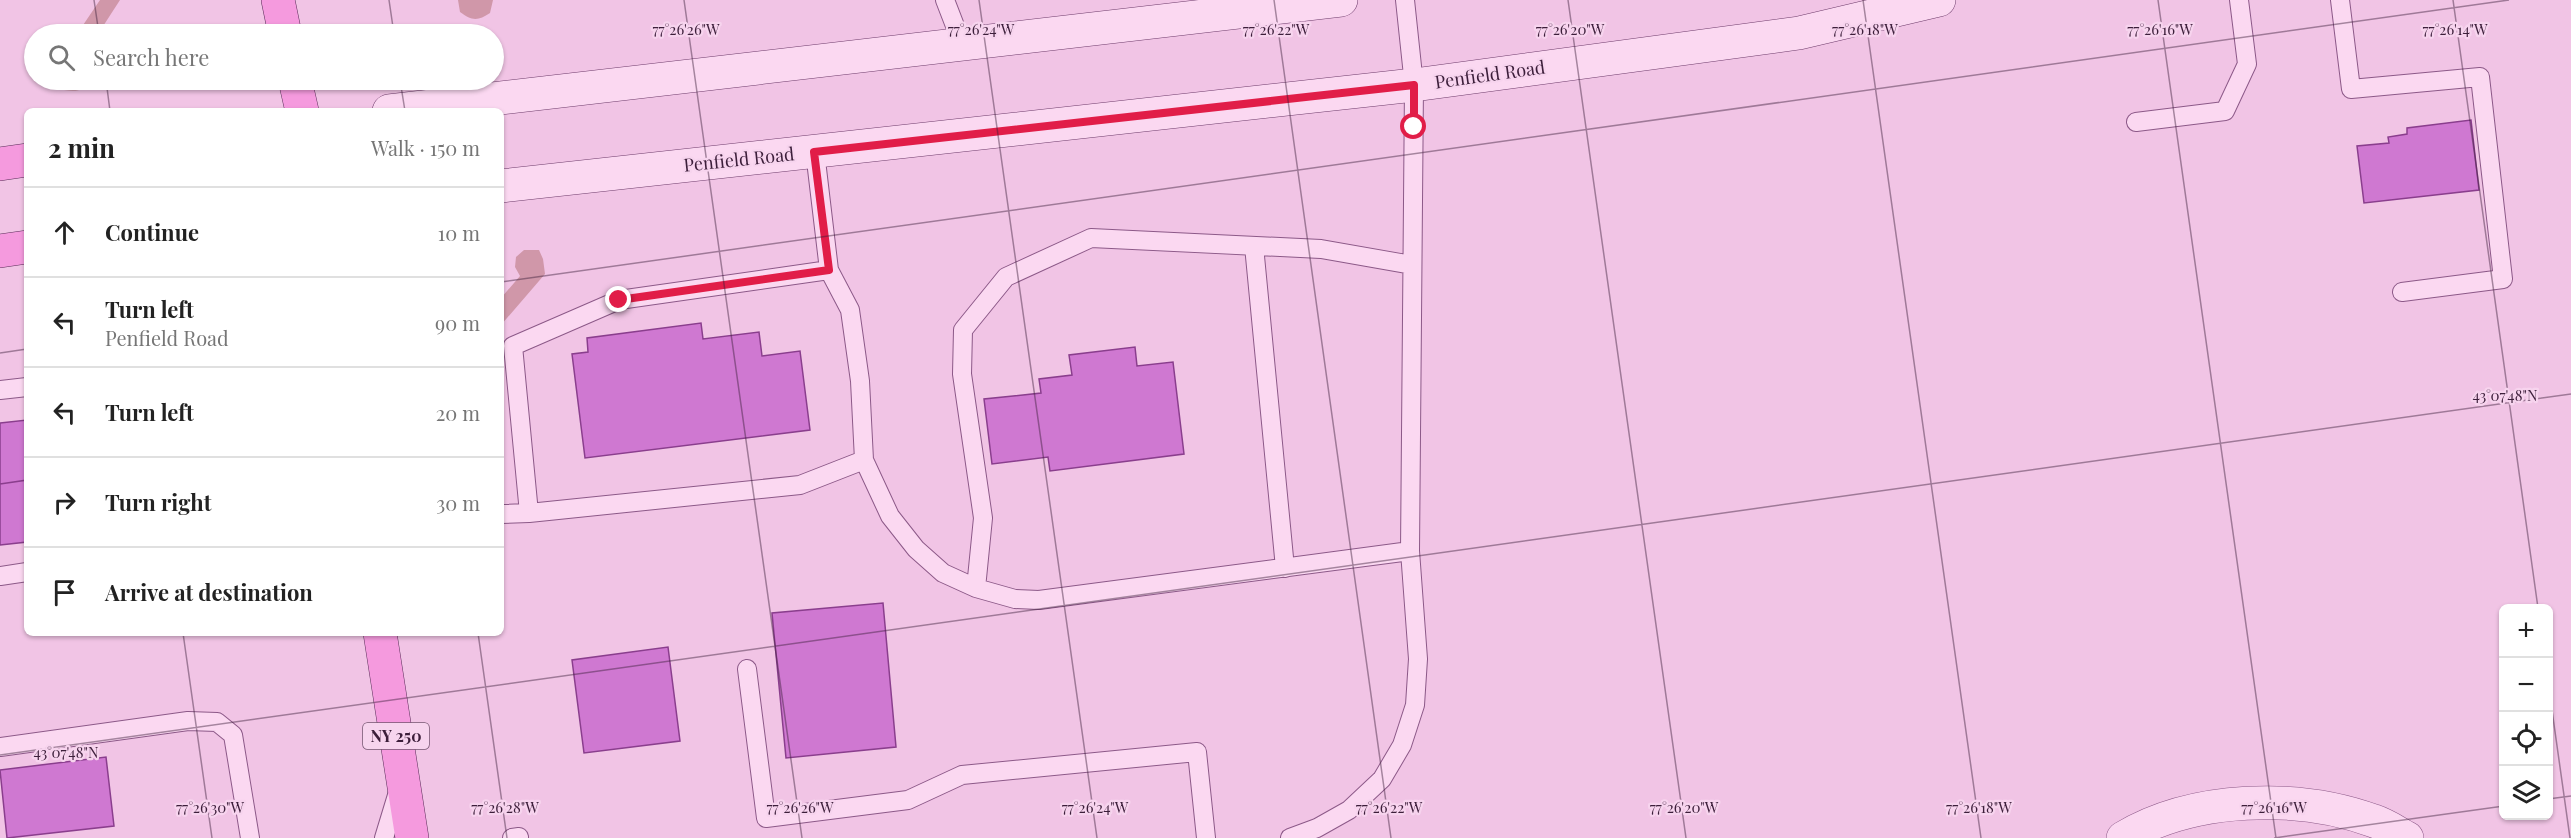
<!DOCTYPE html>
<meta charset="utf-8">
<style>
body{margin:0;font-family:"Playfair Display",serif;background:#f6f6f6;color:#222}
.controls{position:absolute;right:18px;bottom:18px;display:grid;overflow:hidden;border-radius:9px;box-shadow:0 2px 4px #0004}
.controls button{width:54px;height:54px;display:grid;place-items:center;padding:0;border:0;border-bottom:2px solid #e0e0e0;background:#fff;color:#222;font:30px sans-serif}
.stop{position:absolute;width:18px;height:18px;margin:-14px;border:4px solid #e11d48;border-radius:50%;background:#fff}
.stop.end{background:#e11d48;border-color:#fff;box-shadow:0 2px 6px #0008}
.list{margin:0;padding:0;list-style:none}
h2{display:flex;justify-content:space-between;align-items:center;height:78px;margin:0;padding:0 24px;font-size:26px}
h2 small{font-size:20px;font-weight:400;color:#767676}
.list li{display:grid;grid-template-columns:39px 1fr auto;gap:18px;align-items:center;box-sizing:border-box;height:90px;padding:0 24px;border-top:2px solid #e0e0e0}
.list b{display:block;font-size:22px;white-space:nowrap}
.list p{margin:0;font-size:20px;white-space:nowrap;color:#767676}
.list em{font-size:20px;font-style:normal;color:#767676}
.icon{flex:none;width:33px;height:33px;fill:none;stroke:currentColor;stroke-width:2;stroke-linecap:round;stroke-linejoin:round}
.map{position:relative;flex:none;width:2571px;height:838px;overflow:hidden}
.search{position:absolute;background:#fff;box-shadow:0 2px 4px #0004;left:24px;top:24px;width:480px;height:66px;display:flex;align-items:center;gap:15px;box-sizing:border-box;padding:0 21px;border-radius:33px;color:#767676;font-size:22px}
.panel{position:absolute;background:#fff;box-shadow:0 2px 4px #0004;left:24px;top:108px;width:480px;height:528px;border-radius:9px}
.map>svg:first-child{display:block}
</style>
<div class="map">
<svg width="2571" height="838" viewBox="0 0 2571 838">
<rect width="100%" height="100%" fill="#f1c4e5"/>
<path fill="#d097a9" d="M100,0h20l-22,34h-21z
M458,0h35l-3,13c-12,8 -18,8 -30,-1z
M56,80h35c-7,11 -14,12 -27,10z
M524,250h15l4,9 2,15 -44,51v-27l19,-22 -5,-9 1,-10z"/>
<path fill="#cf78d1" stroke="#8a3e8d" stroke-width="1.5" d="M2471,120l8,70 -115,13 -7,-57 32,-3 -1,-6 19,-3v-6z
M701,323l2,16 56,-7 3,24 38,-5 10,79 -225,28 -13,-104 16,-2 -1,-14z
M1135,347l2,19 36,-4 11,92 -134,17 -2,-14 -56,7 -8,-65 57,-6 -2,-14 33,-4 -3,-20z
M27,420v60l-27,4v-61z
M27,480v62l-27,3v-61z
M883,603l13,144 -110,11 -14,-145z
M668,647l12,94 -96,12 -12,-93z
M106,757l8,69 -107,12 -7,-68z"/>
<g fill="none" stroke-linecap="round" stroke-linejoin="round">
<g stroke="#8c5988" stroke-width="20">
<path id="service" d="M945,0l17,44
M2340,0l11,89 129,-12 23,202 -101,13
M2136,122l89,-11 22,-47 -8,-64
M815,152l14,118 21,40 10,71 4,79 26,56 26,33 27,24 33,15 39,11 24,1 371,-49
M1254,246l31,322
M829,270l-210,30 -106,46 16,167 271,-28 64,-25
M0,390l27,-3
M501,514l28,-1
M0,576l27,-4
M976,588l7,-70 -21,-144 1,-44 43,-53 85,-39 230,11 91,16
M747,669l19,149 142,-18 54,-25 235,-23 9,86
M0,747l188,-26 29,1 16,13 17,103
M384,838l14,-46
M512,838l7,-1
M1290,838l27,-10 32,-18 33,-31 20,-34 13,-40 3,-46 -8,-108 4,-466 -9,-85"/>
</g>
<g stroke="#8c5988" stroke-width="34">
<path id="minor" d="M2123,838c70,-42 175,-45 251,-17 12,4 22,11 33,17"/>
</g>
<g stroke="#6e3c6b" stroke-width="34">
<path id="secondary" d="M389,111l952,-111
M501,186l913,-101 385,-52 140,-33"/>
</g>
<g stroke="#5a2e59" stroke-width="34">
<path id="primary" d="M278,0l7,34
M295,80l7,31
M0,164l27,-4
M0,251l27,-4
M380,633l32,205"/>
</g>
<use href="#service" stroke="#fbd8f1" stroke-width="18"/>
<use href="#minor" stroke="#fbd8f1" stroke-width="33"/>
<use href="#secondary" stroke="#fbd8f1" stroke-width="33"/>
<use href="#primary" stroke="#f59ade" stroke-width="33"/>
</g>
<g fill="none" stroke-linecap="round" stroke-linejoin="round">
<path stroke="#e11d48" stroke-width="8" d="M619,300l210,-30 -15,-118 600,-67v42"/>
</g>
<path fill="none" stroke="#3c1e3a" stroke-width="1.5" stroke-opacity="0.45" d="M94,0l5,34M389,0l5,34M684,0l118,838M979,0l118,838M1274,0l117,838M1568,0l118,838M1863,0l118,838M2158,0l118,838M2453,0l85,608M106,80l4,31M400,80l5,31M501,282l2008,-282M0,353l27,-4M183,633l29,205M478,633l29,205M2548,682l22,156M0,755l2571,-361M2548,799l23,-3M2274,838l230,-32"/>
<g text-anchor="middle" stroke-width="4.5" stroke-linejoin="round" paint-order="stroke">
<rect fill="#f7d4ee" stroke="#745570" stroke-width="1.5" x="363" y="723" width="66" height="26" rx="4.5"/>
<g font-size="16" font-weight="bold" fill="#3c1e3a">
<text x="396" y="742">NY 250</text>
</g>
<g font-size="18" fill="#3c1e3a" stroke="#f7d4ee">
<text transform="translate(1490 75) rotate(-8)" y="6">Penfield Road</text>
<text transform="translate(739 160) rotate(-6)" y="6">Penfield Road</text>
</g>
</g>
<g font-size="15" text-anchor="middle" fill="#3c1e3a" stroke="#f7d4ee" stroke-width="4.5" stroke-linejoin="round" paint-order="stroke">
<text x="686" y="35">77°26'26"W</text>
<text x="981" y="35">77°26'24"W</text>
<text x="1276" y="35">77°26'22"W</text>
<text x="1570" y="35">77°26'20"W</text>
<text x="1865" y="35">77°26'18"W</text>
<text x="2160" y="35">77°26'16"W</text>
<text x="2455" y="35">77°26'14"W</text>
<text x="2505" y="401">43°07'48"N</text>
<text x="66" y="758">43°07'48"N</text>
<text x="210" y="813">77°26'30"W</text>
<text x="505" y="813">77°26'28"W</text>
<text x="800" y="813">77°26'26"W</text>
<text x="1095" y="813">77°26'24"W</text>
<text x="1389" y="813">77°26'22"W</text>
<text x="1684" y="813">77°26'20"W</text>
<text x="1979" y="813">77°26'18"W</text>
<text x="2274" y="813">77°26'16"W</text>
</g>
</svg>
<div class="controls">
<button>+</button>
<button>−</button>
<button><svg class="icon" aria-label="locate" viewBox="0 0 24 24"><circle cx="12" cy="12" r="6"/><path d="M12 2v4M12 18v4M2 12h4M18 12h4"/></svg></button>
<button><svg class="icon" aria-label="layers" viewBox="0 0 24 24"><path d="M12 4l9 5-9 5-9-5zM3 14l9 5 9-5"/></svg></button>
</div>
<div class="stop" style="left:1414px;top:127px"></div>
<div class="stop end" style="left:619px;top:300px"></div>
<div class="search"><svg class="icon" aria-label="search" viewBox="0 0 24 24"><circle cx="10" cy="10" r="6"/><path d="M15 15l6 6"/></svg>Search here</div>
<section class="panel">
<h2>2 min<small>Walk · 150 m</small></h2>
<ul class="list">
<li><svg class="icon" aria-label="ahead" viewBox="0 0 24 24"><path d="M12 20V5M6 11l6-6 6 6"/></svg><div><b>Continue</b></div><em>10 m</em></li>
<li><svg class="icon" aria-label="left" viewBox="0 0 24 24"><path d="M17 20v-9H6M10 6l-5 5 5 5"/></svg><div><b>Turn left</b><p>Penfield Road</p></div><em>90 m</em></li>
<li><svg class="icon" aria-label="left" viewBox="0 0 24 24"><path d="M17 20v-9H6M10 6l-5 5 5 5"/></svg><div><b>Turn left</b></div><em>20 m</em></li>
<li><svg class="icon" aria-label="right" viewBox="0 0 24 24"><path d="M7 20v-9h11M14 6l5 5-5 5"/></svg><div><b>Turn right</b></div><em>30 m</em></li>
<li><svg class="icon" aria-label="arrive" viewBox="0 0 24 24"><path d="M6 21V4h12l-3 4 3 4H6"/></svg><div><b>Arrive at destination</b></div></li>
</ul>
</section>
</div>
